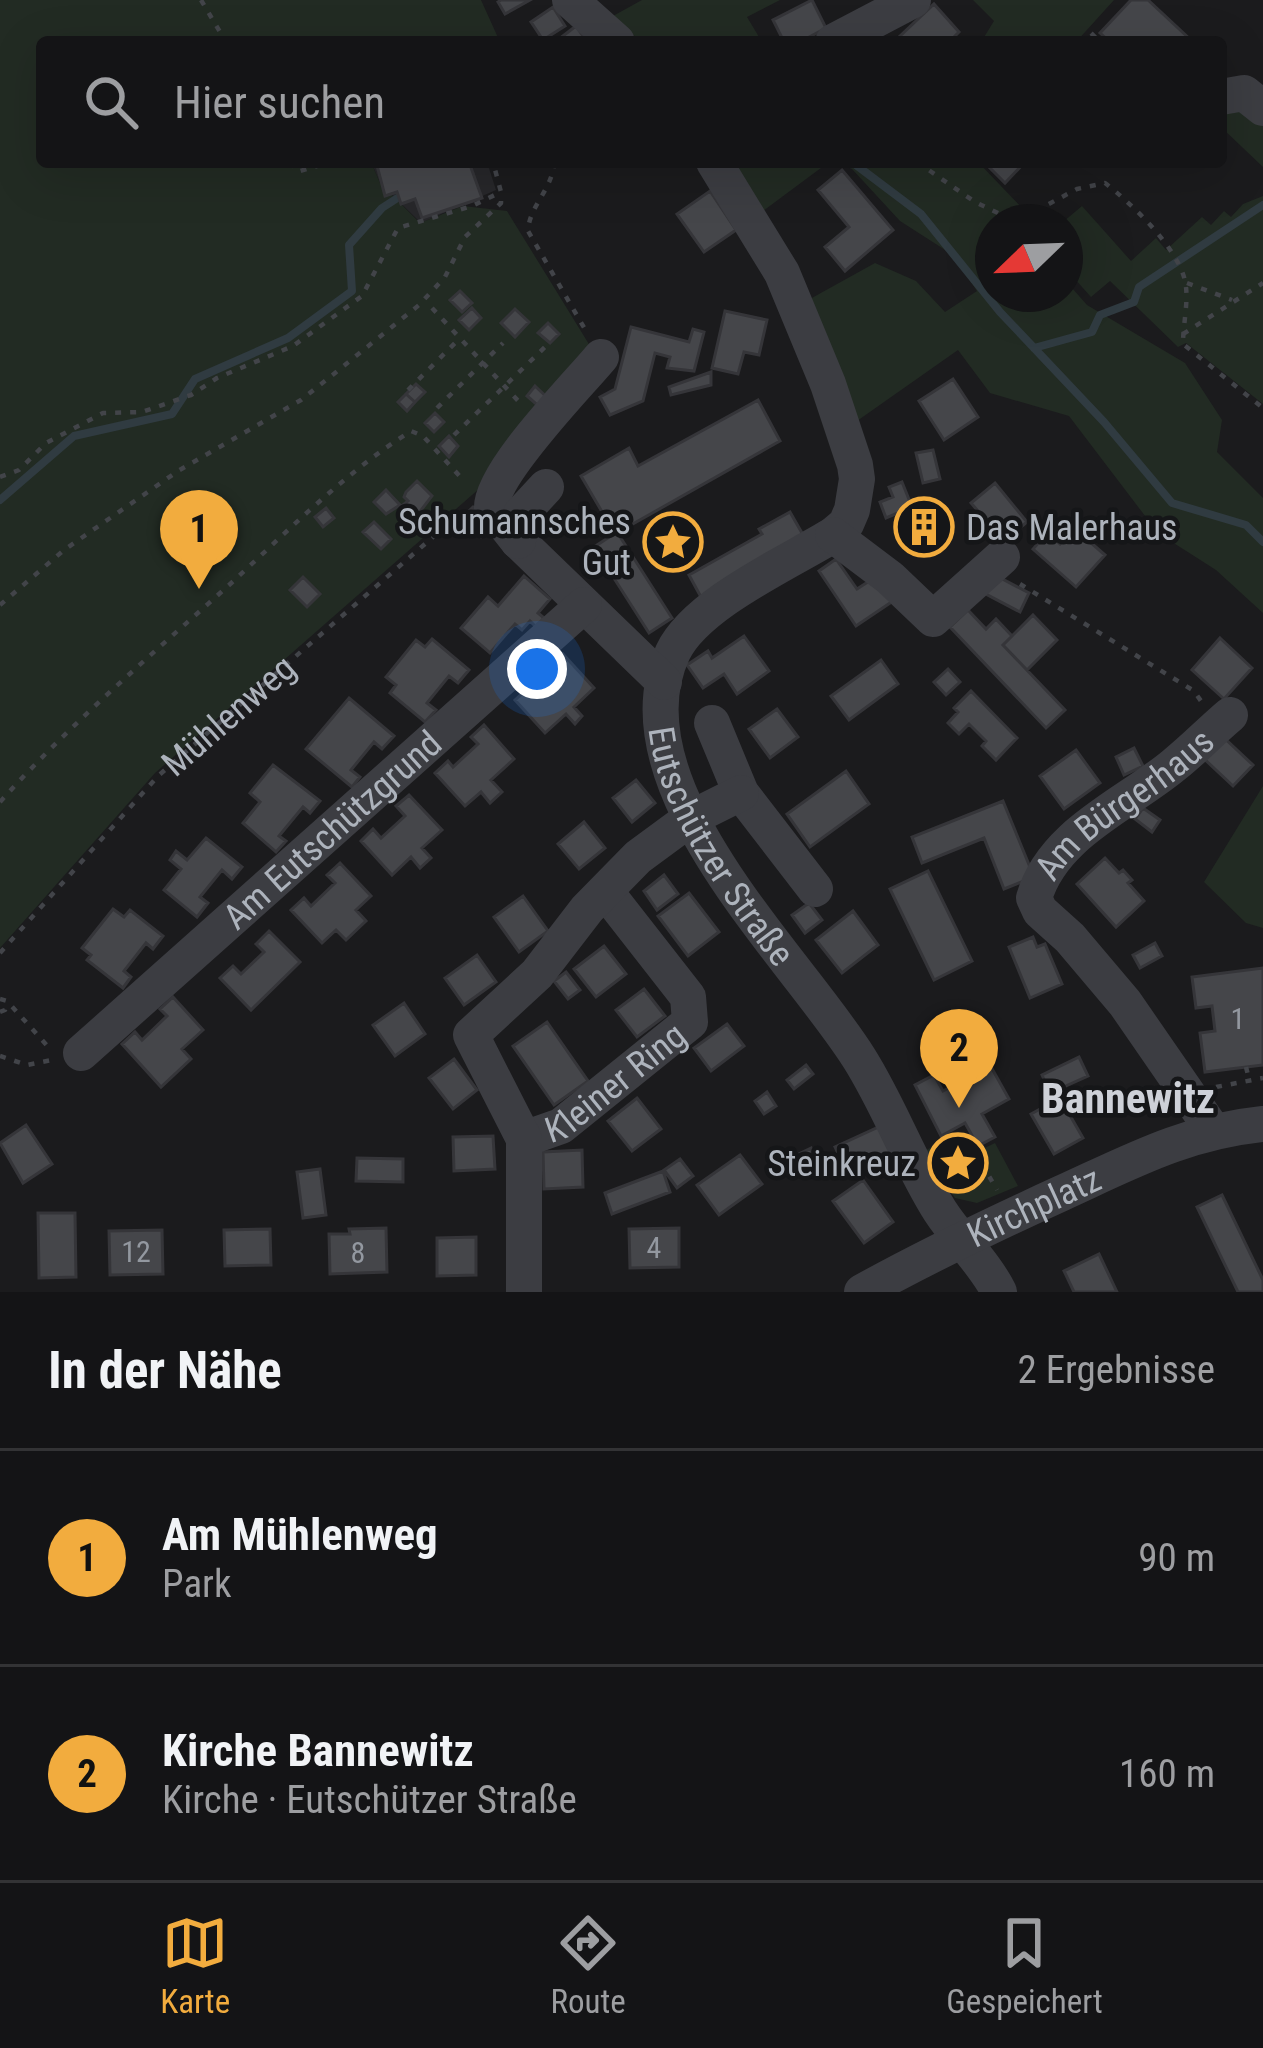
<!DOCTYPE html>
<html lang="de">
<meta charset="utf-8">
<style>
body{margin:0;font-family:"Roboto Condensed",sans-serif;background:#212123;color:#f1f3f6}
.compass{position:absolute;left:975px;top:204px;width:108px;height:108px;border-radius:50%;background:#141416;box-shadow:0 12px 48px #0002;rotate:247deg}
.you{position:absolute;left:537px;top:669px;width:42px;height:42px;margin:-30px;border:9px solid #fff;border-radius:50%;background:#1a73e8;box-shadow:0 0 0 18px #1a73e833}
.badge{display:grid;place-items:center;width:78px;height:78px;border-radius:50%;background:#f2ac3e;color:#111;font-size:39px;font-weight:700}
.pin{position:absolute;translate:-50% -99px;filter:drop-shadow(0 3px 6px #0008)}
.pin::after{content:'';position:absolute;top:63px;width:42px;height:36px;background:inherit;clip-path:polygon(0 0,100% 0,50% 100%)}
.list{margin:0;padding:0;list-style:none}
h2{display:flex;justify-content:space-between;align-items:center;height:156px;margin:0;padding:0 48px;font-size:51px}
h2 small{font-size:39px;font-weight:400;color:#9d9ea1}
.list li{display:grid;grid-template-columns:78px 1fr auto;gap:36px;align-items:center;box-sizing:border-box;height:216px;padding:0 48px;border-top:3px solid #333335}
.list b{display:block;font-size:45px;white-space:nowrap}
.list p{margin:0;font-size:39px;white-space:nowrap;color:#9d9ea1}
.list em{font-size:39px;font-style:normal;color:#9d9ea1}
.icon{flex:none;width:66px;height:66px;fill:none;stroke:currentColor;stroke-width:2;stroke-linecap:round;stroke-linejoin:round}
.map{position:relative;flex:none;width:1263px;height:1292px;overflow:hidden}
.search{position:absolute;background:#141416;box-shadow:0 12px 48px #0002;left:36px;right:36px;top:36px;height:132px;display:flex;align-items:center;gap:30px;box-sizing:border-box;padding:0 42px;border-radius:12px;color:#9d9ea1;font-size:45px}
.sheet{height:588px;background:#141416}
nav{display:flex;justify-content:space-around;align-items:center;box-sizing:border-box;height:168px;border-top:3px solid #333335;background:#141416;font-size:33px;color:#9d9ea1}
nav a{display:grid;justify-items:center;gap:6px}
nav .on{color:#f2ac3e}
.map>svg:first-child{display:block}
</style>
<div class="map">
<svg width="1263" height="1292" viewBox="0 0 1263 1292">
<rect width="100%" height="100%" fill="#1b1b1d"/>
<path fill="#27272a" d="M371,162h116l9,28 -75,33 -41,-40z"/>
<path fill="#222b23" d="M0,0h481l19,42h-458v120h329l9,21 40,40 43,-17 44,5 88,143 -115,134 -325,285 -155,175z
M642,0h138l-33,17 15,25h-121l-28,-26z
M973,0h141l-38,42h-95l13,-21z
M1221,107l42,6v54l-42,-40z
M733,162h96l-66,49z
M836,162h142l45,47 2,13h-32v72h72v-14l22,25 98,58 37,57 -5,32 46,46v115l-47,-43 -58,-37 -89,-117 -79,-23 -32,-43 -101,71 -47,-122 65,-36 41,18 29,31 32,-21 -24,-36 -53,-34 -48,-52z
M1263,196v208l-77,-61 -8,4 -68,-66 -19,16 -26,-29 -2,-46 19,-16 49,55 25,-23 10,12 36,-33 9,8 13,-14 7,6 12,-13z
M1263,786v142l-17,-5 -42,-41z
M958,1134l12,21 25,-12 23,43 -41,17 -22,-5 -33,-46z"/>
<g fill="none" stroke-linecap="round" stroke-linejoin="round">
<path stroke="#303b41" stroke-width="8" d="M852,162l69,52 79,98 104,110 68,81 74,22 17,17
M612,164l6,-2
M1034,348l58,-16 8,-17 34,-13 5,-15 124,-82
M0,500l74,-64 98,-22 23,-35 93,-41 64,-47 -3,-46 33,-37 17,-11"/>
</g>
<path fill="#45464a" stroke="#353539" stroke-width="3" d="M501,0h29l-25,14 -7,-12z
M812,0l14,28 -26,14h-16l-11,-22z
M1131,0h17l45,42h-83l-10,-9z
M934,4l25,28 -10,10h-45l-5,-5z
M553,7l12,19 -22,14 -12,-18z
M576,26l11,16h-32z
M376,162h93l13,36 -60,20 -7,-19 -14,5 -4,-12 -12,4z
M984,162h41l-20,21z
M842,170l51,60 -48,41 -20,-24 24,-20 -31,-37z
M710,191l26,39 -32,22 -27,-38z
M460,291l12,12 -10,9 -12,-12z
M472,308l9,10 -12,12 -10,-10z
M515,309l14,13 -14,15 -14,-14z
M725,311l42,9 -8,35 -15,-3 -6,22 -26,-6z
M548,323l11,11 -9,9 -12,-10z
M631,327l58,15 4,-13 11,3 -10,39 -27,-3 3,-11 -15,-4 -12,48 -33,14 -10,-18 15,-8z
M711,372v13l-40,10 -2,-8z
M953,379l25,38 -34,23 -25,-39z
M416,384l9,8 -10,10 -9,-8z
M535,386l16,15 -8,9 -16,-14z
M406,394l9,8 -8,9 -9,-9z
M758,400l22,41 -165,93 -34,-58 48,-28 9,18z
M435,413l9,9 -10,10 -9,-9z
M449,436l9,10 -9,11 -10,-11z
M933,450l7,29 -17,4 -7,-30z
M417,481l15,15 -17,22 -12,-13 5,-4 -4,-4 2,-5z
M902,482l10,25 -26,11 -6,-16 13,-5 -4,-10z
M995,483l32,39 -23,19 -33,-38z
M386,490l14,15 -14,9 -12,-12z
M473,507l19,19 -11,11 -19,-19z
M326,508l8,10 -11,9 -8,-10z
M947,509l6,16 -52,20 -6,-16z
M790,512l16,28 -104,59 -13,-24 73,-41 -3,-5z
M374,522l17,17 -10,10 -18,-17z
M1074,528l31,27 -29,32 -43,-38 14,-16 13,11z
M617,532l55,86 -23,15 -55,-86z
M836,559l21,30 20,-13 16,25 -37,25 -37,-55z
M993,574l36,19 -9,19 -36,-19z
M524,576l26,23 -12,14 6,5 -8,9 -6,-6 -8,9 -7,-6 -25,29 -29,-25 27,-31 10,9z
M303,577l17,17 -13,13 -17,-17z
M968,610l18,19 10,-10 16,17 -9,9 62,65 -19,18 -96,-101z
M1033,615l24,25 -30,30 -24,-25z
M744,636l25,35 -32,23 -13,-20 -21,14 -16,-23 21,-14 4,7z
M1220,638l32,30 -28,31 -32,-29z
M432,639l37,31 -11,13 -9,-7 -22,27 9,7 -11,12 -35,-29 6,-8 -10,-8 30,-37 9,7z
M563,654l31,34 -20,19 8,9 -7,8 -9,-10 -21,19 -30,-33 12,-11 6,7 24,-22 -7,-8z
M881,660l17,24 -49,36 -18,-24z
M948,669l12,13 -14,13 -12,-13z
M971,691l46,47 -21,22 -14,-14 4,-5 -17,-17 -10,10 -11,-11 10,-11 -4,-4z
M349,698l45,38 -12,13 -8,-7 -23,28 9,7 -8,10 -46,-38z
M777,709l21,28 -28,21 -21,-29z
M484,725l30,34 -23,21 11,12 -12,11 -9,-11 -16,14 -30,-33 13,-12 5,6 25,-23 -7,-7z
M1220,734l33,31 -20,21 -33,-31z
M1134,748l9,18 -19,9 -8,-18z
M1076,750l24,33 -36,26 -24,-33z
M273,765l47,36 -10,12 -7,-6 -24,29 7,5 -10,11 -33,-29 17,-21 -10,-9z
M846,771l23,33 -59,43 -23,-33z
M636,780l19,23 -23,19 -19,-24z
M409,795l33,35 -20,18 9,10 -11,10 -9,-11 -19,18 -31,-34 12,-12 8,9 24,-22 -9,-10z
M1003,801l31,76 -30,12 -20,-51 -62,25 -10,-26z
M1143,808l17,12 -8,12 -17,-13z
M584,822l21,26 -26,21 -21,-25z
M206,838l36,29 -10,12 -10,-9 -22,27 8,6 -11,14 -33,-27 17,-21 -11,-9 6,-9 11,9z
M1105,858l14,15 4,-3 9,10 -4,3 16,18 -28,26 -39,-43z
M340,863l31,33 -15,14 10,11 -20,19 -10,-10 -14,13 -31,-33 13,-12 7,8 24,-23 -8,-8z
M928,871l44,90 -38,19 -44,-91z
M664,875l14,19 -21,16 -13,-19z
M689,893l30,39 -31,24 -30,-40z
M523,896l25,35 -29,21 -25,-35z
M809,903l13,17 -17,13 -13,-18z
M113,909l11,8 6,-7 33,26 -10,13 -7,-6 -22,28 7,6 -8,11 -36,-28 4,-5 -9,-7z
M853,911l25,34 -36,28 -26,-33z
M269,931l31,31 -49,48 -31,-32 13,-12 8,8 23,-22 -8,-8z
M1033,937l4,10 8,-3 17,40 -32,14 -21,-51z
M1155,943l7,13 -22,12 -7,-13z
M604,946l22,28 -30,23 -22,-28z
M477,955l19,27 -32,23 -19,-27z
M1263,968v97l-58,7 -5,-39 15,-2 -3,-25 -16,2 -4,-31z
M566,972l14,18 -12,9 -14,-18z
M644,989l21,27 -28,21 -21,-27z
M173,997l30,33 -21,19 9,10 -30,28 -39,-43 13,-12 7,8 25,-24 -7,-7z
M404,1003l21,31 -30,22 -22,-31z
M547,1022l41,59 -34,24 -41,-59z
M727,1024l17,22 -33,25 -17,-23z
M984,1035l5,11 -15,8 -6,-11z
M1079,1057l9,19 -38,17 -8,-18z
M454,1059l23,31 -24,19 -24,-31z
M806,1065l7,9 -19,15 -7,-9z
M990,1065l19,34 -27,15 13,23 -17,9 -13,-23 -24,13 -26,-51 19,-10 9,16z
M767,1092l9,14 -12,8 -9,-13z
M637,1098l24,31 -29,22 -24,-30z
M1060,1098l23,40 -29,16 -23,-40z
M885,1124l13,29 -49,23 -14,-29z
M26,1125l26,39 -29,19 -23,-40z
M493,1136l2,33 -41,2 -1,-34z
M811,1148l6,21 -18,7 -11,-17z
M582,1150l1,37 -39,2 -1,-37z
M740,1155l22,29 -43,31 -22,-30z
M357,1158l46,1v23l-47,-1z
M680,1159l13,17 -16,12 -13,-18z
M320,1169l6,46 -23,3 -6,-46z
M663,1171l7,21 -58,22 -7,-21z
M863,1180l30,42 -29,21 -31,-42z
M1222,1195l41,85v12h-25l-41,-85z
M38,1213h37l1,64 -37,1z
M386,1228l1,44 -57,2 -1,-40h21l-1,-5z
M679,1228v39l-49,1 -1,-39z
M270,1229l1,36 -46,1 -1,-36z
M162,1230l1,44 -53,1 -1,-44z
M476,1237v38l-39,1v-38z
M1099,1254l18,38h-43l-10,-21z"/>
<g fill="none" stroke-linecap="round" stroke-linejoin="round">
<g stroke="#424449" stroke-width="4.5" stroke-dasharray="6 9" stroke-linecap="butt">
<path d="M201,0l25,42"/>
<path d="M1081,42l9,-10 10,10"/>
<path d="M292,162l5,10 33,-10"/>
<path d="M554,162c-1,27 -25,44 -26,69l58,100"/>
<path d="M917,162l58,40 27,13h26l49,-26 28,-6c27,21 78,69 81,104 2,18 -3,38 -3,57l80,64"/>
<path d="M1187,283l45,17"/>
<path d="M432,308l90,97"/>
<path d="M1183,334l80,-51"/>
<path d="M408,390l52,-52"/>
<path d="M437,408l66,-65"/>
<path d="M454,435l92,-89"/>
<path d="M0,477l19,-7 27,-27 57,-30 39,-1 49,-17 26,-17 76,-32 69,-50 36,-68 74,-22 29,-14 -8,-30"/>
<path d="M1020,584l174,107 7,10"/>
<path d="M0,605l64,-55 114,-79 123,-71 29,-23 89,-72 26,-28 20,-40 36,-34v-11"/>
<path d="M0,802c70,-78 150,-146 228,-216 58,-53 116,-113 183,-155l12,5 42,46"/>
<path id="s1" d="M0,953l158,-177 306,-266"/>
<path d="M0,999l7,2 45,50"/>
<path d="M0,1012l5,-2 2,-9"/>
<path d="M0,1056l27,9 25,-5"/>
<path d="M1246,1067l3,12"/>
<path d="M1216,1087l47,-9"/>
<path d="M956,1180l26,-16 15,26"/>
</g>
<g stroke="#3c3d42" stroke-width="36">
<path d="M570,0l47,42"/>
<path d="M833,42l80,-42"/>
<path d="M1221,97l23,-4 19,15"/>
<path id="s2" d="M714,162l68,111 46,111 27,81 2,14 -5,31 -6,14 -13,11c-46,28 -137,69 -160,117 -62,132 122,304 186,406 31,49 50,104 81,153 18,28 44,51 59,81"/>
<path d="M601,357c-25,30 -111,117 -109,151l26,33 146,141"/>
<path d="M833,535l57,43 43,41 69,-62"/>
<path d="M518,541l3,-27 25,-27"/>
<path d="M712,723l29,70 74,96"/>
<path id="s3" d="M81,1053l503,-448"/>
<path id="s4" d="M1212,1129l-87,-126 -55,-65 -30,-27 -6,-13c19,-65 92,-93 140,-133 20,-16 37,-34 56,-50"/>
<path id="s5" d="M524,1139l37,-13 129,-104 -2,-25 -82,-105"/>
<path d="M524,1292v-153l-53,-104 66,-61 50,-65 51,-52 53,-39 50,-25"/>
<path id="s6" d="M862,1292c65,-36 132,-68 200,-99 70,-32 123,-61 201,-69"/>
</g>
</g>
<defs>
<g id="building-ring" transform="scale(3)"><circle r="9.5" fill="#151618" stroke="#f2ac3e" stroke-width="1.5"/><path d="M-4-6H4V6H1V3H-1V6H-4ZM-2.5-4.3h1.7v1.8h-1.7ZM.8-4.3h1.7v1.8H.8ZM-2.5-1h1.7V.8h-1.7ZM.8-1h1.7V.8H.8Z" fill="#f2ac3e"/></g>
<g id="sight-ring" transform="scale(3)"><circle r="9.5" fill="#151618" stroke="#f2ac3e" stroke-width="1.5"/><path d="M0-6L1.8-2.2L6-1.7L2.9 1.2L3.7 5.4L0 3.3L-3.7 5.4L-2.9 1.2L-6-1.7L-1.8-2.2Z" fill="#f2ac3e"/></g>
</defs>
<g fill-rule="evenodd">
<use href="#building-ring" x="924" y="527"/>
<use href="#sight-ring" x="673" y="542"/>
<use href="#sight-ring" x="958" y="1163"/>
</g>
<g text-anchor="middle" stroke-width="9" stroke-linejoin="round" paint-order="stroke">
<g font-size="30" fill="#9398a0">
<text x="1238" y="1029">1</text>
<text x="654" y="1258">4</text>
<text x="136" y="1262">12</text>
<text x="358" y="1263">8</text>
</g>
<g font-size="36" fill="#adb3bc" stroke="#151618" text-anchor="end">
<text x="631" y="534">Schumannsches<tspan x="631" dy="41">Gut</tspan></text>
<text x="966" y="540" text-anchor="start">Das Malerhaus</text>
<text x="916" y="1176">Steinkreuz</text>
</g>
<g font-size="36" fill="#adb3bc" stroke="#151618">
<text dy="13" stroke="none"><textPath href="#s1" startOffset="330">Mühlenweg</textPath></text>
<text dy="13" stroke="none"><textPath href="#s4" startOffset="426">Am Bürgerhaus</textPath></text>
<text dy="13" stroke="none"><textPath href="#s3" startOffset="336">Am Eutschützgrund</textPath></text>
<text dy="13" stroke="none"><textPath href="#s2" startOffset="825">Eutschützer Straße</textPath></text>
<text dy="13" stroke="none"><textPath href="#s5" startOffset="108">Kleiner Ring</textPath></text>
<text dy="13" stroke="none"><textPath href="#s6" startOffset="192">Kirchplatz</textPath></text>
</g>
<g font-size="42" font-weight="bold" fill="#ced1d8" stroke="#151618">
<text x="1128" y="1113">Bannewitz</text>
</g>
</g>
</svg>
<svg class="compass" viewBox="-18 -18 36 36"><path d="M0-13l5 13h-10z" fill="#e53935"/><path d="M0 13l5-13h-10z" fill="#9d9ea1"/></svg>
<div class="you"></div>
<div class="pin badge" style="left:199px;top:589px">1</div>
<div class="pin badge" style="left:959px;top:1108px">2</div>
<div class="search"><svg class="icon" aria-label="search" viewBox="0 0 24 24"><circle cx="10" cy="10" r="6"/><path d="M15 15l6 6"/></svg>Hier suchen</div>
</div>
<section class="sheet">
<h2>In der Nähe<small>2 Ergebnisse</small></h2>
<ul class="list">
<li><span class="badge">1</span><div><b>Am Mühlenweg</b><p>Park</p></div><em>90 m</em></li>
<li><span class="badge">2</span><div><b>Kirche Bannewitz</b><p>Kirche · Eutschützer Straße</p></div><em>160 m</em></li>
</ul>
</section>
<nav>
<a class="on"><svg class="icon" aria-label="map" viewBox="0 0 24 24"><path d="M3 6l6-2 6 2 6-2v14l-6 2-6-2-6 2zM9 4v14M15 6v14"/></svg>Karte</a>
<a><svg class="icon" aria-label="directions" viewBox="0 0 24 24"><path d="M12 3l9 9-9 9-9-9zM9 14v-3h6M13 9l2 2-2 2"/></svg>Route</a>
<a><svg class="icon" aria-label="saved" viewBox="0 0 24 24"><path d="M7 4h10v16l-5-4-5 4z"/></svg>Gespeichert</a>
</nav>
